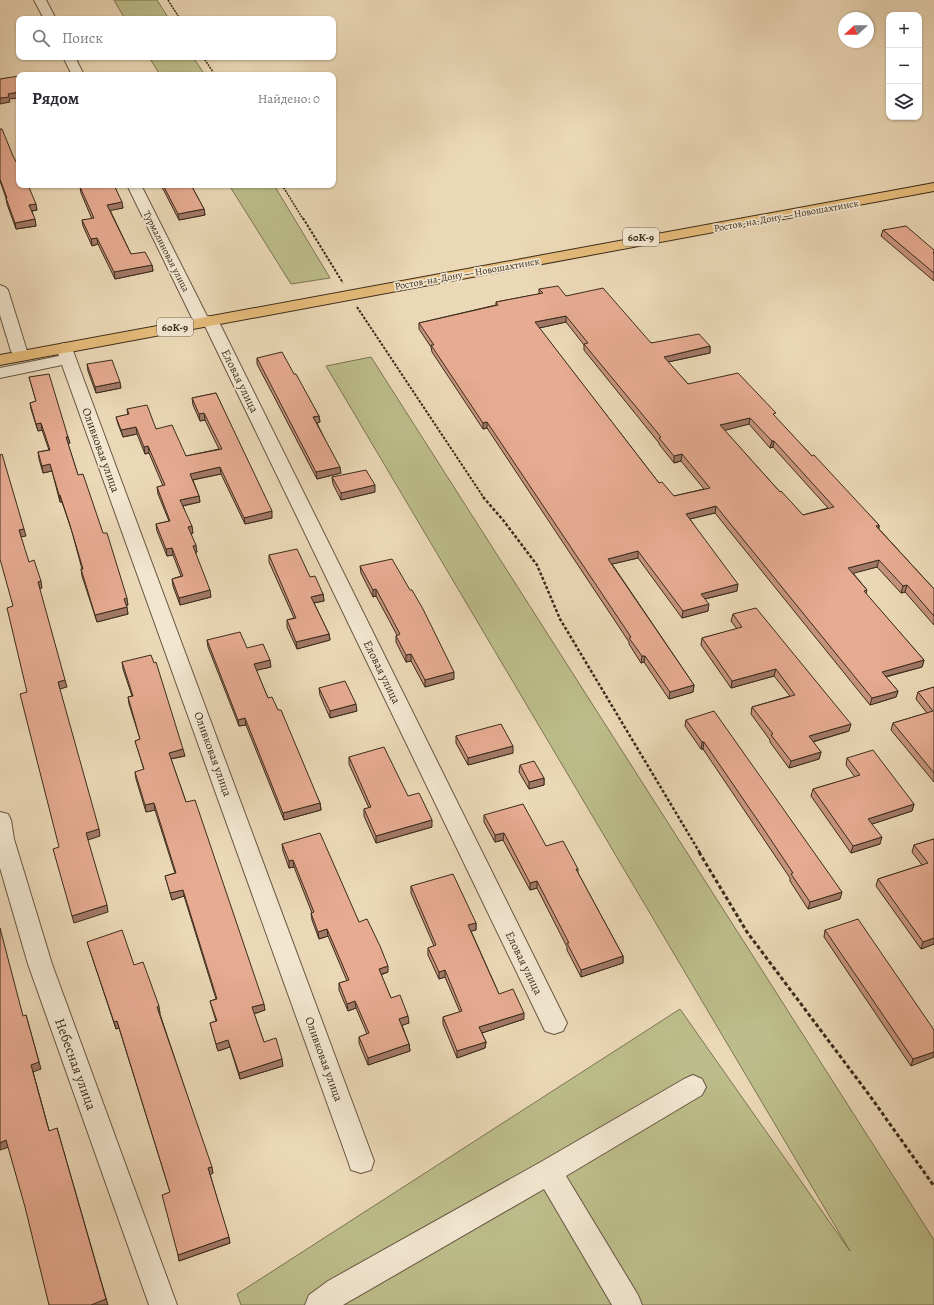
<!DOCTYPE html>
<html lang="ru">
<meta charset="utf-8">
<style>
body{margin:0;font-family:Alegreya,serif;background:#f7f7f7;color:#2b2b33}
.controls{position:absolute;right:12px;top:12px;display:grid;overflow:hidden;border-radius:8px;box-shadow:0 1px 3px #0004}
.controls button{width:36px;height:36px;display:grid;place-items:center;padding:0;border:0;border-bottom:1px solid #e1e1e2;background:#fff;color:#2b2b33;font:20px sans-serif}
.compass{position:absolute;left:838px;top:12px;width:36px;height:36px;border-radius:50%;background:#fff;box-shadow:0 1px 3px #0004;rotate:249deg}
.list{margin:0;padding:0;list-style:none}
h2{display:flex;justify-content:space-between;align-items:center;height:52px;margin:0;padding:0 16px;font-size:17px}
h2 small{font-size:13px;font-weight:400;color:#7c7c81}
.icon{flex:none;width:22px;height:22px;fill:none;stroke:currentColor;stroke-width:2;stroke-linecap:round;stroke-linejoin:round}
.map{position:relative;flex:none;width:934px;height:1305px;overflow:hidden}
.search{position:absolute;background:#fff;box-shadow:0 1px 3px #0004;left:16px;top:16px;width:320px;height:44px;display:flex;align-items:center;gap:10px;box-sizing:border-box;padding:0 14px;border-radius:8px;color:#7c7c81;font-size:15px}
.panel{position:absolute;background:#fff;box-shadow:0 1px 3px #0004;left:16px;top:72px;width:320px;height:116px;border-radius:8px}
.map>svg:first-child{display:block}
</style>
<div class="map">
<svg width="934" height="1305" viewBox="0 0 934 1305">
<rect width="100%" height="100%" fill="#ebd8b6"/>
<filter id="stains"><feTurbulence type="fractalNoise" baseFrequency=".005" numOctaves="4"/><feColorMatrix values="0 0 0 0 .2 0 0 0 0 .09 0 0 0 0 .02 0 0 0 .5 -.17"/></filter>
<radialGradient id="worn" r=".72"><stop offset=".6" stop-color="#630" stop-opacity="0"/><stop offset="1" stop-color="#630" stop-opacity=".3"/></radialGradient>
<path fill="#bcbd8a" stroke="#7c7453" d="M114,0h43l12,19h-44z
M149,57h44l12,18h-45z
M229,185h45l56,93 -39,6z
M371,357l563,883v65h-693l-4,-11 443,-285 170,242 -524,-885z"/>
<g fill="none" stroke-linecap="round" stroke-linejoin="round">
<g stroke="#675742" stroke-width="2">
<path id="minor" d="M34,0h12l10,19h-12z
M63,57h12l9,18h-12z
M127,185h14l66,131 8,1 3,3 345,695 4,8 -4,8 -9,3 -9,-3 -342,-709 -8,-1 -3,-3z
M0,285l5,2 3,3 19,61 -2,3h-12l-2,-3 -11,-36z
M64,343l6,2 2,3 302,813 -3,9 -10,3 -10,-3 -3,-9 -286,-796 -62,13v-10l59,-12 -3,-8 2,-3z
M0,812l8,2 3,6 3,19 38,125 125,341h-28l-121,-341 -28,-96z
M693,1075l9,4 4,8 -4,8 -136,81 72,119 4,10h-30l-68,-116 -201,116h-38l4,-10 19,-14 211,-118 145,-84z"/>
</g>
<g stroke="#3b2c1c" stroke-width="2">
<path id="major" d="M934,183v8l-934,174v-10z"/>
</g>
<path stroke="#3b2c1c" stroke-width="1.5" stroke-dasharray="2 1" stroke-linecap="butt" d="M168,0l12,19
M203,57l12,18
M282,185l21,34"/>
<path stroke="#3b2c1c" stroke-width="2" stroke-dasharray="2.5 1.5" stroke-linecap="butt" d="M303,218l40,65
M357,307l127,191"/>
<path stroke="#3b2c1c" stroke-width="2.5" stroke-dasharray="3 2" stroke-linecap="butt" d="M483,497l20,23 34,45 23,54 140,234"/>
<path stroke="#3b2c1c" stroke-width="3" stroke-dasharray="4 2.5" stroke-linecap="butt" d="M699,852l48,80 123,164 64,90"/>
<use href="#minor" fill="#f2e6d0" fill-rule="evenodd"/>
<use href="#major" fill="#e6bc7b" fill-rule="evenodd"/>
</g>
<path fill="#c6937d" stroke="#3b2c1c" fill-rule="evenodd" d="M0,129l37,81 -5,1 4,15 -20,3 -9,-25 -1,-6 -6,-17z
M85,185h29l9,23 -13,2 21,44 21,11 1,6 -38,8 -17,-35 -6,2 -9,-20 -1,-6 10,-1 -11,-26 -1,-6 5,-1z
M161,185h30l13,24 1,6 -26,5z
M883,230l51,20v31l-53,-45z
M539,289l27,7 85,47 59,3v7l-42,9 20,22 87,33 37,39 67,69v4l55,60v36l-29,-33 -4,1 -24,-26 -24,6 14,17 -1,4 58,66 -2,7 -36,10 12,14 -2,6 -26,8 -155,-192 -25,6 47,72 -32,8 3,12 -26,7 -44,-60 -26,6 82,121 -1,7 -24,7 -25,-37 -3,1 -12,-19v-2l-142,-214 -4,1 -51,-77 -1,-5 -12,-18v-6l77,-18v-3l43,-8zM566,322l18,23v5l75,93v1l15,19 7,-2 23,28 -30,7 -15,-13 -120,-155zM749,424l21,24 3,-1 55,61 -25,7 -23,-23 -56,-62z
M257,358l37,16 25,42 1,6 -3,1 24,50 -24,6 -60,-115z
M87,364l34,24 -25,5 -8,-22z
M29,377l39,60 2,6 -2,1 10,31 50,130 -2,1 2,8 -31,8 -15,-46 -1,-7h1l-10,-37 -10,-30h-2l-8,-31 -9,2 -4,-14 -1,-7 11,-2 -7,-20 -4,1 -7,-22 -1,-6 6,-2z
M216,393l56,125 -27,6 -24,-50 -28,6 6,16 1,6 -17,4 10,27 -2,1 6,18h-2l16,45 -31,8 -7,-19 -1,-7 9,-3 -8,-21 -6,1 -10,-25 -1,-7 13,-3 -11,-27 -1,-7 6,-1 -14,-33 -4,1 -8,-20 -14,3 -5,-13 -2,-7 12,-2 -1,-6 29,20 30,27 33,-7 -14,-29 -5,1 -7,-16 -1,-7z
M332,477l43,15 -34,8 -8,-16z
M269,555l41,22 13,17 1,7 -10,2 15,31 1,6 -33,9 -10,-22v-7l7,-2 -25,-56z
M360,566l94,113 -29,8 -14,-26 -5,1 -10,-20v-6l1,-1 -21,-39 -3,1 -12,-24z
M733,614l116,117 -36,11 8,10 -2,7 -30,9 -19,-26v-2l-19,-26 1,-7 38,-11 -16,-20 -43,12 -30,-43 1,-7 35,-9 -6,-8z
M207,640l40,8 24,19 -15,3 12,28 52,105 1,7 -37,10 -38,-95 -7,1 -31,-79z
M122,662l63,94 -14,3 15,43 79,208 -11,4 10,28 19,24 -43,13 -10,-32 -12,4 -8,-28 6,-2 -4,-13 -2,-7 6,-2 -32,-103 -12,4 -7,-24 10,-3 -20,-63 -9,2 -10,-33 -1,-7 9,-2 -7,-23 -2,-6 5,-2 -11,-35 -1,-7 4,-1 -9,-27z
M934,687v95l-43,-52 2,-7 34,-10 -11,-14 2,-7z
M319,688l38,23 -27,7 -10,-23z
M686,720l154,179 -32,10 -18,-28v-3l-87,-129h-2l-16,-23z
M456,736l57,17 -45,12 -12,-22z
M349,757l83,70 -56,16 -12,-27v-7l5,-1 -20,-44z
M847,758l67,46 -2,7 -40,13 8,20 -29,9 -40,-57 2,-7 42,-12 -9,-12z
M520,765l24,13v7l-15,4 -10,-17z
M484,815l62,31 32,23v4l45,83v7l-42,14 -14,-27v-3l-30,-59 -7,2 -27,-50 -8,2 -11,-20z
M934,839v105l-13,5 -45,-63 2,-7 44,-14 -10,-13 2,-7z
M282,844l77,78 29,50 -7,3 10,23 18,25 -7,2 7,19 1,7 -42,14 -9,-22v-6l8,-3 -11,-26 -8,3 -9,-21v-7l8,-2 -19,-45 -9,3 -7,-19 -1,-7h1l-18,-46 -5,1 -6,-17z
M411,886l65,37v7l-5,1 28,63 25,25 -42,14 4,9 -1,6 -28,10 -14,-34v-7l17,-5 -15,-35 -6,2 -11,-24v-7l6,-2 -23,-53z
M825,930l109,100 -23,36 -87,-129z
M87,942l47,23 26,48v1l53,159 -3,1 20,69 -51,18 -9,-69 -51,-164 -3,1z"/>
<path fill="#a17866" stroke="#3b2c1c" d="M19,92v6l-10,1 1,3 -10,2v-6l8,-4z
M122,202l1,6 -15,3 -1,-6z
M36,204l1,6 -6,1 -2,-6z
M204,209l1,6 -26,5 -1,-6z
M35,219l1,7 -20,3 -1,-6z
M97,238l1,6 -6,2 -1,-7z
M152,265l1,6 -38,8 -1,-7z
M566,316v6l-31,7v-7z
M710,346v7l-47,10 1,-6z
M120,382l1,6 -25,5 -1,-6z
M204,413l1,7 -5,1 -1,-7z
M319,416l1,6 -6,2 -1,-7z
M750,418l-1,6 -30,8 1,-7z
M487,422v6l-4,1v-6z
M41,423l1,7 -4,1 -2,-7z
M136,427l1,7 -14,3 -2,-7z
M66,437h2l2,6 -3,1z
M772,441h2l-1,6 -3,1z
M148,446l1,7 -4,1 -1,-7z
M682,454l-1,7 -7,2v-7z
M50,464l2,7 -9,2 -1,-7z
M220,467l1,7 -30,6 -1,-6z
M340,467l1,6 -24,6 -1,-7z
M375,485v7l-34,8v-7z
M59,495h1l2,7h-2z
M199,496l1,6 -19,4 -1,-6z
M716,506l-1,7 -30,7 1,-6z
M272,511v7l-27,6 -1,-6z
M879,525l-1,7 -2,-6z
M192,526l1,7 -4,1 -1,-7z
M24,529l2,7 -5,1 -2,-7z
M196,545l1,7 -3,1 -1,-7z
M172,548l1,7 -6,1 -1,-7z
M638,551v7l-30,7v-6z
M879,560l-2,7 -30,8 1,-7z
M41,581l1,7 -2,1 -2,-7z
M738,584l-1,7 -37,9 1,-6z
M907,585l-2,7 -4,1 2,-7z
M376,589v7l-3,1v-7z
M210,590l1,7 -31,8 -1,-7z
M323,594l1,7 -12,2 -1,-6z
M127,598l1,7 -3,1 -1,-7z
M709,604l-1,7 -26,7 1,-7z
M127,607l1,7 -31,8 -2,-7z
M329,634l1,6 -33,9 -1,-7z
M411,654v7l-5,1v-7z
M642,656h3l-1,6 -3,1z
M270,660l1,7 -17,4v-7z
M924,660l-2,7 -42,11 2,-6z
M776,669l-2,7 -43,12 1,-7z
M454,672v7l-29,8v-7z
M65,680l2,7 -7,2 -2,-7z
M694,685l-1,7 -24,7 1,-7z
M898,691l-2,6 -26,8 2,-7z
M356,704l1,7 -27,7v-7z
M245,718l1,7 -7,1 -1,-6z
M851,724l-2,7 -41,12 1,-7z
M702,742h2l-1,7h-2z
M513,746v7l-45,12v-7z
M183,749l2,7 -15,3 -1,-6z
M821,752l-2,7 -30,9 2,-7z
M544,778v7l-15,4v-7z
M154,803l1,7 -9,2 -1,-7z
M320,803l1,7 -37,10 -1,-7z
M914,804l-2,7 -46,15 2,-7z
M432,820v7l-56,16v-7z
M99,829l1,7 -12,4 -2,-7z
M504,833l-1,7 -8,2v-7z
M882,837l-2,7 -29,9 2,-7z
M293,860l1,7 -5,1v-7z
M537,881v7l-7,2v-7z
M183,890l1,6 -12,4 -2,-7z
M842,892l-2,7 -32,10 2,-7z
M107,905l1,7 -34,11 -2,-7z
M476,923v7l-8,2v-7z
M327,929l1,7 -9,3 -1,-7z
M934,938v6l-13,5 2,-7z
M623,956v7l-42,14v-7z
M388,966v6l-9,3v-6z
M445,970v7l-6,2v-7z
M355,1001l1,7 -8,3 -1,-7z
M264,1004l1,6 -12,4 -1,-7z
M159,1006l1,7 -1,1 -2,-7z
M524,1013v6l-45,15v-7z
M26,1015l15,54 -8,3 18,66 -20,-73z
M408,1016l1,7 -9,3 -1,-7z
M117,1021l2,7 -3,1 -2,-7z
M228,1040l2,7 -12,4 -2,-7z
M486,1042l-1,6 -28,10v-7z
M409,1044l1,7 -42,14v-7z
M934,1052v5l-23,9 2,-7z
M282,1059l1,7 -43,13 -1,-6z
M57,1128l2,7 49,170h-17z
M6,1140l3,7 -9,3v-7z
M212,1167l1,6 -3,2 -2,-7z
M229,1237l1,6 -51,18 -1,-6z"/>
<path fill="#e6ab91" stroke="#3b2c1c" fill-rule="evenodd" d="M19,76v16l-11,2 1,3 -9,1v-19z
M0,129h2l11,27 6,11v18h9l8,19 -7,1 6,14 -20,4 -9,-25h1l-7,-19z
M86,185h28l8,17 -15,3 24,49 14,-2 7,13 -38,7 -17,-34 -6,1 -9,-19 12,-2 -14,-31z
M163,185h28l13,24 -26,5z
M906,226l28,24v2l-1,1h1v20l-51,-43z
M558,286l8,10 37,-8 48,55 48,-9 11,12 -46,11 24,27 50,-11 38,40 -3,1 39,42 2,-1 65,70 -3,1 58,63v27l-27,-31 -4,1 -24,-26 -31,8 19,22 -3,1 60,69 -42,12 16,19 -26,7 -156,-192 -30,8 52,70 -37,10 8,10 -26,7 -45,-60 -30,8 86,126 -24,7 -25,-36h-3l-13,-18 2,-1 -144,-215 -4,1 -52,-78h3l-15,-22 79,-18 -2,-3 47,-9 -4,-4zM566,316l22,27 -4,1 77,93 -2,1 15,18 8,-2 28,34 -36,8 -12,-14 -3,1 -124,-161zM750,418l22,23h2l60,66 -31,8 -22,-24 -1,1 -60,-67z
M282,352l12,22h2l23,42 -6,1 27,50 -24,5 -59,-114z
M112,360l8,22 -25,5 -8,-23z
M49,374l19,63h-2l12,38 5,-1 20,59h4l20,65 -3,1 3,8 -32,8 -14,-46h2l-13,-44 -10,-30h-1l-9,-31 -8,2 -4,-14 12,-2 -9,-27 -5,1 -6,-21 6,-2 -7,-24z
M216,393l56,118 -28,7 -24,-51 -30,7 9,22 -19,4 12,26 -4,1 8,18 -3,1 17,44 -31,8 -7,-19 11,-3 -11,-28 -6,1 -10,-25 14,-3 -13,-34 8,-2 -17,-39 -4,1 -8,-20 -15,3 -5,-13 13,-3 -2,-5 20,-4 9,24 16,-4 14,31 36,-7 -18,-36 -5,1 -7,-16z
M2,454l22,75 -5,1 10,32 5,-2 7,21 -3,1 27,98 -7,2 41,147 -13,4 21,72 -35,11 -19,-67 6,-2 -39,-153 7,-2 -20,-84 6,-2 -13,-47v-104z
M366,470l9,15 -34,8 -9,-16z
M297,549l13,28 5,-1 8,18 -12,3 18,37 -33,8 -9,-22 9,-2 -27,-63z
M392,559l18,31h2l11,19 31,63 -29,8 -14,-26 -5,1 -10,-19 4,-2 -24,-45 -3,1 -13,-24z
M756,608l95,116 -42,12 12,16 -30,9 -20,-26 2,-1 -21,-27 43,-12 -19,-26 -44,12 -30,-43 40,-11 -9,-13z
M240,632l7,16 16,-4 7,16 -16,4 14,34 4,-1 6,13h3l39,93 -37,10 -38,-95 -7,2 -31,-80z
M151,655l3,8 2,-1 27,87 -14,4 17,49 9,-2 69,204 -12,3 12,35 12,-4 6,21 -43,14 -11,-33 -12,4 -6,-21 7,-2 -7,-20 7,-2 -34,-109 -13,3 -5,-17 11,-3 -22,-70 -9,2 -10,-33 9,-3 -9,-28 5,-2 -12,-42 5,-1 -11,-34z
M345,681l11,23 -26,7 -11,-23z
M934,687v86l-41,-50 40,-12 -15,-19z
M714,711l128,181 -32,10 -19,-28 2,-1 -30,-45 -59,-86h-2l-16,-22z
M501,724l12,22 -45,12 -12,-22z
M384,747l24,49 11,-3 13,27 -56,16 -12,-27 7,-2 -22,-50z
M873,750l41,54 -46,15 14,18 -29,9 -40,-57 47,-14 -13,-17z
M534,761l10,17 -15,4 -9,-17z
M523,804l23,42 17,-5 15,28h-2l47,87 -42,14 -14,-27h2l-32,-62 -7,2 -26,-50 -9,2 -11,-20z
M320,833l39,89 8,-3 13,27 8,20 -9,3 12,29 9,-3 8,21 -9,3 10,25 -41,14 -9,-21 10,-4 -14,-32 -8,3 -8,-21 10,-3 -22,-51 -9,3 -7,-19 3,-1 -21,-52 -4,1 -7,-17z
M934,839v99l-11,4 -45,-63 50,-16 -14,-18z
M453,874l23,49 -8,2 31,69 14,-5 11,24 -45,14 7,15 -29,9 -14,-34 19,-6 -17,-41 -6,2 -11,-24 8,-3 -25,-59z
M858,919l76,111v22l-21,7 -88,-129z
M0,928l23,88 3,-1 13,47 -8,3 18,66 8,-3 49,171 -15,6h-42l-24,-98 -19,-67 -6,3z
M122,930l12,35 9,-3 16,44 -2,1 55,160 -4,1 21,69 -51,18 -16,-60 8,-3 -53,-171 -3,1 -27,-80z"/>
<g text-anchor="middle" stroke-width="3.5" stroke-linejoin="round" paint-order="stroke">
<g font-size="10" fill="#3b2c1c" stroke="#f2e6d0">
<text transform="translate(786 215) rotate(-10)" y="4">Ростов-на-Дону — Новошахтинск</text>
<text transform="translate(167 251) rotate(63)" y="4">Турмалиновая улица</text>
<text transform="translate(467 273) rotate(-10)" y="4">Ростов-на-Дону — Новошахтинск</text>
</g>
<g fill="#f2e6d0" stroke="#726452" stroke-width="1">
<rect x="623" y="228" width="36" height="18" rx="3"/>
<rect x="157" y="318" width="36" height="18" rx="3"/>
</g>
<g font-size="11" font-weight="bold" fill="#3b2c1c">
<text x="641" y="241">60К-9</text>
<text x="175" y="331">60К-9</text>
</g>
<g font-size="12" fill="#3b2c1c" stroke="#f2e6d0">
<text transform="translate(240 381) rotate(64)" y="4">Еловая улица</text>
<text transform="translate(101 450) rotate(70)" y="4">Оливковая улица</text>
<text transform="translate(382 672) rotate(64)" y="4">Еловая улица</text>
<text transform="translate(213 754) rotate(70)" y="4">Оливковая улица</text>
<text transform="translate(524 963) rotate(64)" y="4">Еловая улица</text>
<text transform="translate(324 1059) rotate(70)" y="4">Оливковая улица</text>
</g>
<g font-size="14" fill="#3b2c1c" stroke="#f2e6d0">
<text transform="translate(76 1064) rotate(70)" y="5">Небесная улица</text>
</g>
</g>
<rect width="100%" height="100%" filter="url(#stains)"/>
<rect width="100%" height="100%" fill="url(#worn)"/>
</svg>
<div class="controls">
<button>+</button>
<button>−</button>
<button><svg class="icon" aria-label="layers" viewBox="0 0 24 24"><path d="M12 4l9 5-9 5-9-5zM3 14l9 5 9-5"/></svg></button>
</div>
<svg class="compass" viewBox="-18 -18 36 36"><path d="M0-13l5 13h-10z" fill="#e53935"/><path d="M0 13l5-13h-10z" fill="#7c7c81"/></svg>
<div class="search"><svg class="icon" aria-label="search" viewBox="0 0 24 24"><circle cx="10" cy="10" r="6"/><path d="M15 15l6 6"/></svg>Поиск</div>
<section class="panel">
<h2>Рядом<small>Найдено: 0</small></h2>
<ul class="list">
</ul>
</section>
</div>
